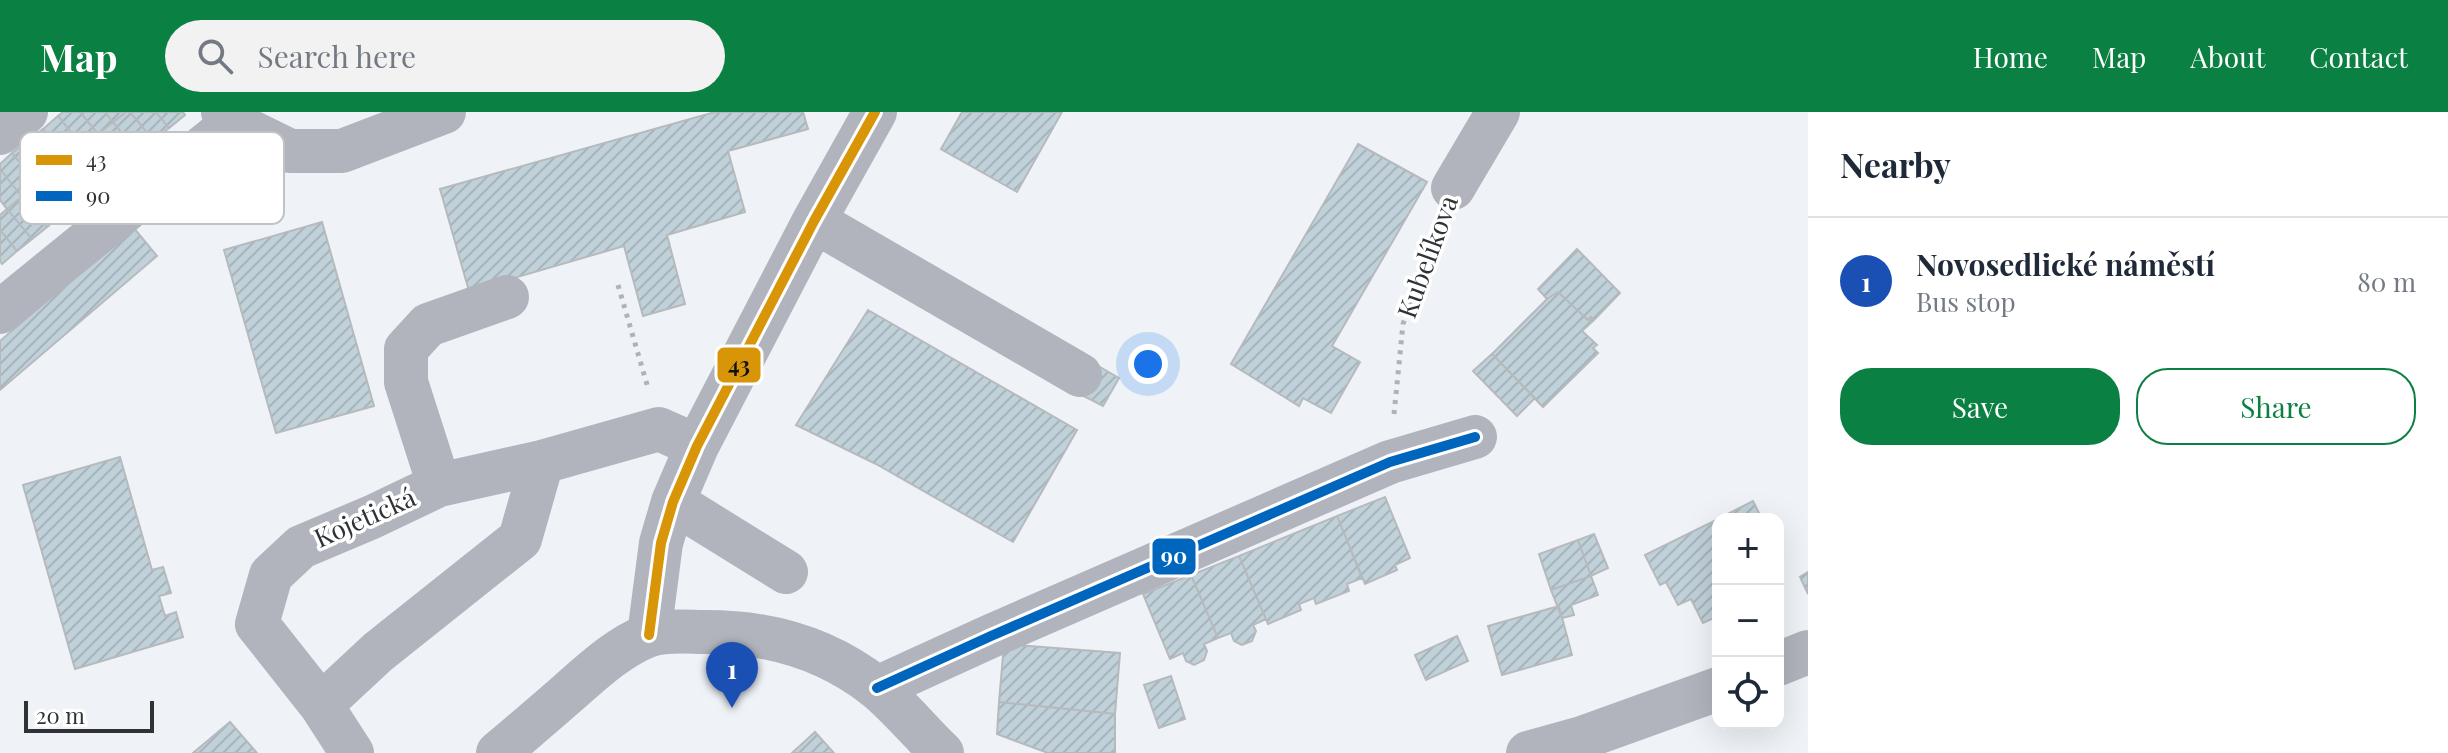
<!DOCTYPE html>
<meta charset="utf-8">
<style>
body{margin:0;font-family:"Playfair Display",serif;background:#f2f2f3;color:#1f2937}
.controls{position:absolute;right:24px;bottom:24px;display:grid;overflow:hidden;border-radius:16px;box-shadow:0 8px 32px #0002}
.controls button{width:72px;height:72px;display:grid;place-items:center;padding:0;border:0;border-bottom:2px solid #e0e1e3;background:#fff;color:#1f2937;font:40px sans-serif}
.scale{position:absolute;left:24px;bottom:20px;width:130px;box-sizing:border-box;padding-left:8px;border:4px solid #303336;border-top:0;font-size:22px;line-height:28px;white-space:nowrap;color:#303336;-webkit-text-stroke:6px #fff;paint-order:stroke}
.you{position:absolute;left:1148px;top:252px;width:28px;height:28px;margin:-20px;border:6px solid #fff;border-radius:50%;background:#1a73e8;box-shadow:0 0 0 12px #1a73e833}
.badge{display:grid;place-items:center;width:52px;height:52px;border-radius:50%;background:#0b8043;color:#fff;font-size:26px;font-weight:700}
.pin{position:absolute;translate:-50% -66px;filter:drop-shadow(0 2px 4px #0008)}
.pin::after{content:'';position:absolute;top:42px;width:28px;height:24px;background:inherit;clip-path:polygon(0 0,100% 0,50% 100%)}
.list{margin:0;padding:0;list-style:none}
h2{display:flex;justify-content:space-between;align-items:center;height:104px;margin:0;padding:0 32px;font-size:34px}
h2 small{font-size:26px;font-weight:400;color:#747a83}
.list li{display:grid;grid-template-columns:52px 1fr auto;gap:24px;align-items:center;box-sizing:border-box;height:128px;padding:0 32px;border-top:2px solid #e0e1e3}
.list b{display:block;font-size:30px;white-space:nowrap}
.list p{margin:0;font-size:26px;white-space:nowrap;color:#747a83}
.list em{font-size:26px;font-style:normal;color:#747a83}
.actions{display:flex;gap:16px;padding:24px 32px}
.actions a{flex:1;padding:18px 0;border:2px solid #0b8043;border-radius:32px;text-align:center;font-size:28px;color:#0b8043}
.actions .main{background:#0b8043;color:#fff}
.icon{flex:none;width:44px;height:44px;fill:none;stroke:currentColor;stroke-width:2;stroke-linecap:round;stroke-linejoin:round}
.map{position:relative;flex:none;width:1808px;height:641px;overflow:hidden}
header{display:flex;align-items:center;gap:48px;box-sizing:border-box;height:112px;padding:0 40px;background:#0b8043;color:#fff}
header strong{font-size:38px}
nav{display:flex;gap:44px;margin-inline-start:auto;font-size:28px}
.search{width:560px;height:72px;background:#f2f2f3;display:flex;align-items:center;gap:20px;box-sizing:border-box;padding:0 28px;border-radius:44px;color:#747a83;font-size:30px}
main{display:flex}
aside{flex:1;background:#fff}
.map>svg:first-child{display:block}
</style>
<header>
<strong>Map</strong>
<div class="search"><svg class="icon" aria-label="search" viewBox="0 0 24 24"><circle cx="10" cy="10" r="6"/><path d="M15 15l6 6"/></svg>Search here</div>
<nav><a>Home</a><a>Map</a><a>About</a><a>Contact</a></nav>
</header>
<main>
<div class="map">
<svg width="1808" height="641" viewBox="0 0 1808 641">
<defs>
<pattern id="building-hatch" width="6" height="6" patternUnits="userSpaceOnUse" patternTransform="scale(2)"><rect width="6" height="6" fill="#c1d1da"/><path d="M-1 1l2-2M0 6l6-6M5 7l2-2" fill="none" stroke="#a6b4bc"/></pattern>
</defs>
<rect width="100%" height="100%" fill="#eff3f8"/>
<path fill="url(#building-hatch)" stroke="#b6babd" stroke-width="2" d="M63,0h17l18,22 -15,13 -25,-31z
M80,0h25l8,10 -15,12z
M105,0h21l-13,10z
M126,0h4l23,28 -15,13 -25,-31z
M130,0h26l13,16 -16,12z
M156,0h27l2,3 -16,13z
M715,0h88l5,17 -80,22 17,61 -78,23 18,69 -42,12 -19,-70 -155,45 -29,-102z
M962,0h100l-45,80 -76,-43z
M58,4l25,31 -15,13 -25,-31z
M113,10l25,31 -15,12 -25,-31z
M43,17l25,31 -15,11 -26,-30z
M27,29l26,30 -15,13 -26,-31z
M1358,32l69,38 -95,164 28,16 -29,51 -28,-15 -4,8 -68,-42z
M12,41l26,31 -16,13 -22,-28v-5z
M0,57l22,28 -15,12 -7,-9z
M38,72l24,30 -15,13 -25,-30z
M22,85l25,30 -15,12 -25,-30z
M7,97l25,30 -15,12 -17,-21v-15z
M322,110l52,184 -98,27 -52,-183z
M133,115l24,29 -157,134v-49z
M0,118l17,21 -15,13 -2,-3z
M1577,137l43,44 -26,27 -3,-3 -3,3 -30,-28 -11,7 -9,-10z
M1558,180l30,28 3,-3 3,3 -12,11 15,14 -4,3 5,5 -55,54 -51,-53 55,-55z
M868,198l209,120 -64,112 -137,-78 -80,-39z
M1492,242l43,44 -18,18 -44,-45z
M1088,248l31,18 -16,28 -31,-16z
M120,345l32,113 11,-3 8,26 -12,3 6,20 11,-4 7,25 -108,32 -52,-184z
M1385,385l25,61 -15,7 2,5 -32,14 -28,-68z
M1753,389l9,18h-44z
M1337,404l25,62 -15,6 2,7 -33,13 -2,-6 -15,6 2,6 -33,14 -29,-68z
M1718,407v97l-15,7 -12,-24 -13,6 -12,-23 -6,3 -15,-30z
M1594,422l14,34 -17,8 -13,-36z
M1578,428l13,36 -40,14 -12,-36z
M1239,444l27,63 -13,6 3,6 -4,10 -10,4 -8,-4 -3,-8 -13,5 -27,-63z
M1808,460v22l-8,-17z
M1191,463l27,63 -14,6 3,7 -3,9 -10,5 -8,-4 -3,-8 -13,6 -27,-65z
M1591,464l7,19 -27,10 3,10 -12,3 -11,-28z
M1559,494l13,49 -70,20 -14,-49z
M1457,524l11,25 -42,19 -11,-25z
M1004,532l116,9 -5,61 -116,-12z
M1171,564l14,43 -26,9 -15,-43z
M999,590l116,12v39h-67l-51,-19z
M230,610l27,31h-64z
M815,620l19,21h-42z"/>
<g fill="none" stroke-linecap="round" stroke-linejoin="round">
<path stroke="#afb2b9" stroke-width="5" stroke-dasharray="4 6" stroke-linecap="butt" d="M618,173l30,103
M1394,302l9,-90 35,-97"/>
<path stroke="#b1b4bc" stroke-width="44" d="M223,0l10,11 57,28h52l102,-39
M0,21l26,-21
M1453,76l45,-76
M814,109l266,154
M0,200l233,-189
M439,373l-33,-103v-33l22,-24 79,-28
M673,390l113,70
M649,523l12,-92 12,-41 24,-56 117,-225 61,-109
M1778,552l30,-12
M877,576l114,-52 399,-174 85,-25
M321,593l57,-53 142,-113 22,-77
M352,641l-31,-48 -64,-81 14,-49 30,-28 71,-30 67,-32 103,-23 117,-33 38,17
M498,641c24,-20 47,-40 70,-60 23,-20 49,-45 79,-57 17,-7 42,-4 60,-4 62,0 121,17 170,56 23,19 43,44 65,65
M1528,641l54,-15 136,-49"/>
<g stroke="#fff" stroke-width="16">
<path id="bus-1" d="M649,523l12,-92 12,-41 24,-56 117,-225 61,-109"/>
</g>
<g stroke="#fff" stroke-width="16">
<path id="bus-2" d="M877,576l114,-52 399,-174 85,-25"/>
</g>
<use href="#bus-1" stroke="#d99508" stroke-width="10"/>
<use href="#bus-2" stroke="#0065bd" stroke-width="10"/>
</g>
<g text-anchor="middle" stroke-width="7" stroke-linejoin="round" paint-order="stroke">
<g font-size="26" fill="#303336" stroke="#fff">
<text transform="translate(1428 145) rotate(-70)" y="9">Kubelíkova</text>
<text transform="translate(365 406) rotate(-24)" y="9">Kojetická</text>
</g>
</g>
<rect x="20" y="20" width="264" height="92" rx="12" fill="#fff" stroke="#c1c2c3" stroke-width="2"/>
<rect x="36" y="43" width="36" height="10" fill="#d99508"/>
<rect x="36" y="79" width="36" height="10" fill="#0065bd"/>
<g font-size="22" fill="#303336">
<text x="86" y="56">43</text>
<text x="86" y="92">90</text>
</g>
<g stroke="#fff" stroke-width="3">
<rect x="716" y="234" width="46" height="38" rx="8" fill="#d99508"/>
<rect x="1151" y="425" width="46" height="39" rx="8" fill="#0065bd"/>
</g>
<g font-size="22" text-anchor="middle" font-weight="bold" fill="#fff">
<text x="1174" y="452">90</text>
</g>
<g font-size="22" text-anchor="middle" font-weight="bold" fill="#111">
<text x="739" y="261">43</text>
</g>
</svg>
<div class="controls">
<button>+</button>
<button>−</button>
<button><svg class="icon" aria-label="locate" viewBox="0 0 24 24"><circle cx="12" cy="12" r="6"/><path d="M12 2v4M12 18v4M2 12h4M18 12h4"/></svg></button>
</div>
<div class="scale">20 m</div>
<div class="you"></div>
<div class="pin badge" style="left:732px;top:596px;background:#1a4fb4">1</div>
</div>
<aside>
<h2>Nearby<small></small></h2>
<ul class="list">
<li><span class="badge" style="background:#1a4fb4">1</span><div><b>Novosedlické náměstí</b><p>Bus stop</p></div><em>80 m</em></li>
</ul>
<div class="actions"><a class="main">Save</a><a>Share</a></div>
</aside>
</main>
